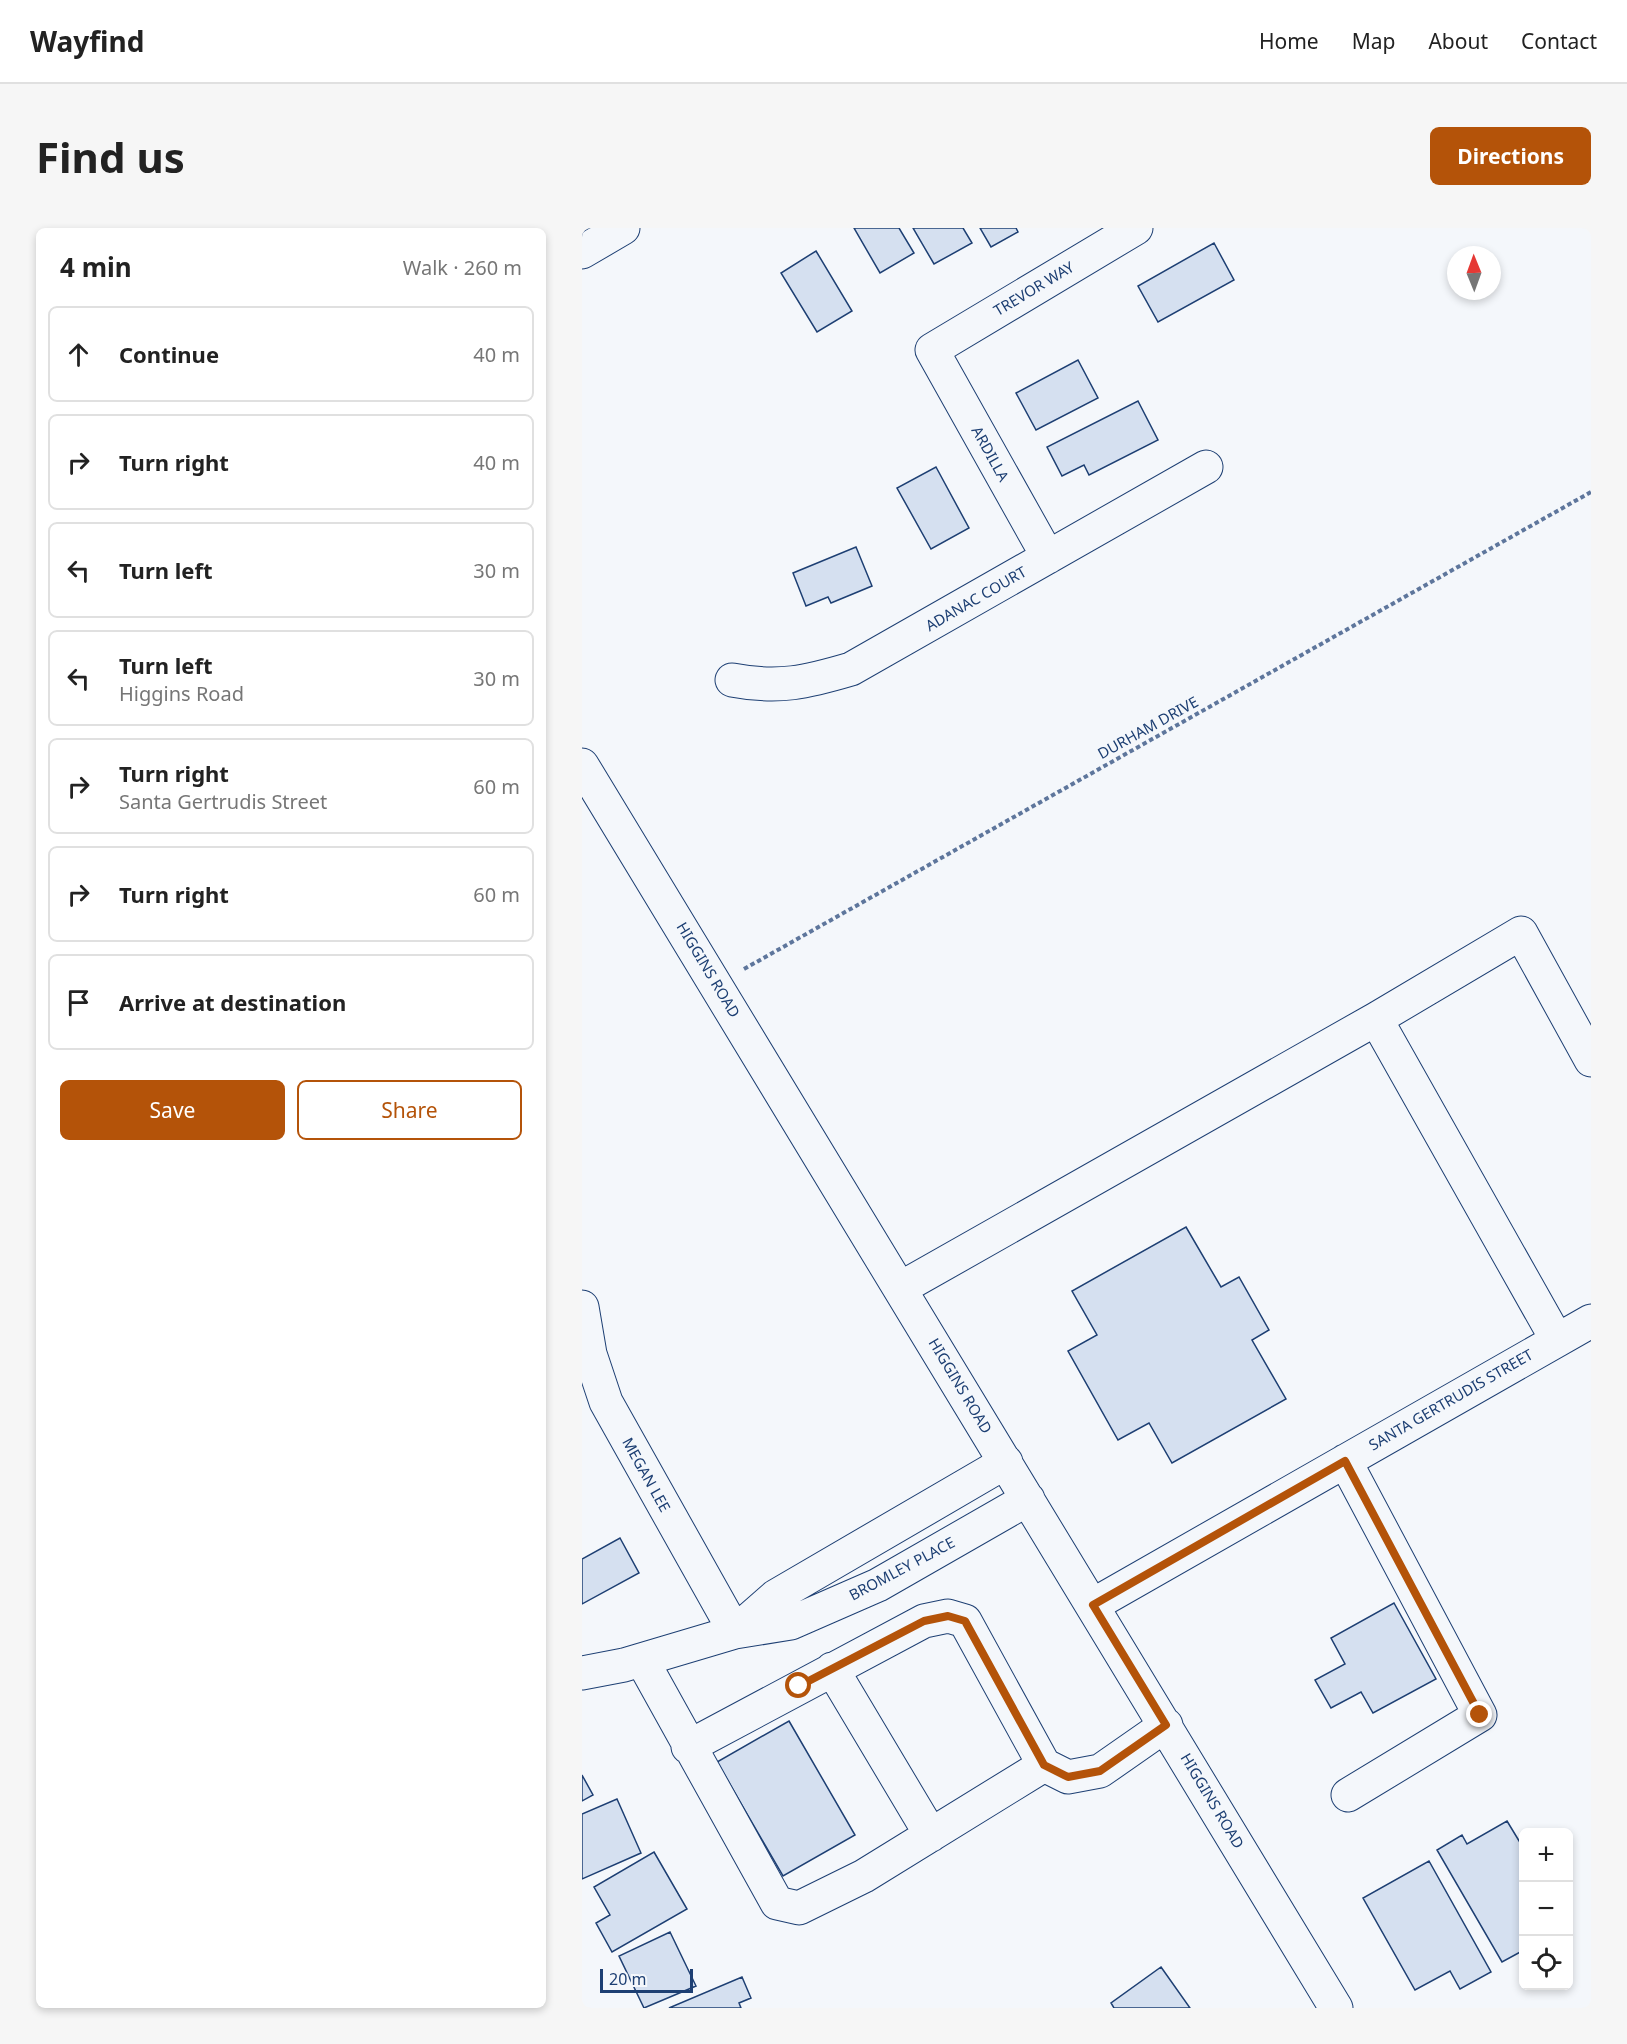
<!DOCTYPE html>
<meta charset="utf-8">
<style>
body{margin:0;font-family:"Noto Sans",sans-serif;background:#f6f6f6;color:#222}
.controls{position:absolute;right:18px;bottom:18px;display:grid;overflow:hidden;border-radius:9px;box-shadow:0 3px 9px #0003}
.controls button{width:54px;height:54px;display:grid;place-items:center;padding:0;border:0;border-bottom:2px solid #e0e0e0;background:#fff;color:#222;font:30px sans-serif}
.compass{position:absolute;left:865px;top:18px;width:54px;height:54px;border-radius:50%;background:#fff;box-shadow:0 3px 9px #0003;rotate:359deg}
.scale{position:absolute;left:18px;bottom:15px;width:93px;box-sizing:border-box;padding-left:6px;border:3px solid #1d3f73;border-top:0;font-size:16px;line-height:21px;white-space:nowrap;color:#1d3f73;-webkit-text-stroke:4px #f4f7fb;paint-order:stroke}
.stop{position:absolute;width:18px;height:18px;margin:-14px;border:4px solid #b45309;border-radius:50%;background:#fff}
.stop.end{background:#b45309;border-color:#fff;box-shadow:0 2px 6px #0008}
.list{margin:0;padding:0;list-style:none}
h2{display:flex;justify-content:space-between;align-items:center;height:78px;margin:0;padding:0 24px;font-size:26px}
h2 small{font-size:20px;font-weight:400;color:#767676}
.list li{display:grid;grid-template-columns:39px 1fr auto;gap:18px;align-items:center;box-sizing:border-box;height:96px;margin:0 12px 12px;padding:0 12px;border:2px solid #e0e0e0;border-radius:9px}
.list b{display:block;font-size:22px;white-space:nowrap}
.list p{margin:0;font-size:20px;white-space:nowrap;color:#767676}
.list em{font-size:20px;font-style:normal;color:#767676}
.actions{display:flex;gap:12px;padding:18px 24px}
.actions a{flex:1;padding:14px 0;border:2px solid #b45309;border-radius:9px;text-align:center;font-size:21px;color:#b45309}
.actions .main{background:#b45309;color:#fff}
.icon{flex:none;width:33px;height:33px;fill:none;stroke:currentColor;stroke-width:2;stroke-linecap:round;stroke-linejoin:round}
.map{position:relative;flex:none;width:1009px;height:1780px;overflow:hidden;border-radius:9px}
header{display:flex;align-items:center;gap:36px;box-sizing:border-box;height:84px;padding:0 30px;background:#fff;border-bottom:2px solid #e0e0e0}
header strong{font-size:28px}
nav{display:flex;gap:33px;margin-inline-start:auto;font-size:21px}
.intro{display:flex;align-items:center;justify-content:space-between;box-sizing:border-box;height:144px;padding:0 36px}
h1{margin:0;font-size:42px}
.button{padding:15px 27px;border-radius:9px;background:#b45309;color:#fff;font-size:21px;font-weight:700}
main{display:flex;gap:36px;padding:0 36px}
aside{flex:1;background:#fff;border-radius:9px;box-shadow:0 3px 9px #0003}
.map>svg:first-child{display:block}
</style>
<header>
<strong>Wayfind</strong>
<nav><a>Home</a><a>Map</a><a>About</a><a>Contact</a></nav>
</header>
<div class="intro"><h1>Find us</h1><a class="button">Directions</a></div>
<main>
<aside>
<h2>4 min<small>Walk · 260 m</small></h2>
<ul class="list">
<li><svg class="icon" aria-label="ahead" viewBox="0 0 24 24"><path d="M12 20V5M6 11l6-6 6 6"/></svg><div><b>Continue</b></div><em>40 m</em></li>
<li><svg class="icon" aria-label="right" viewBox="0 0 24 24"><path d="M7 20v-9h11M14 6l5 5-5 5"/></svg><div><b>Turn right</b></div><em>40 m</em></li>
<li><svg class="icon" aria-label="left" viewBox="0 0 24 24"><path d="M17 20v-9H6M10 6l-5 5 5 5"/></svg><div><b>Turn left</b></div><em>30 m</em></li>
<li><svg class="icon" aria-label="left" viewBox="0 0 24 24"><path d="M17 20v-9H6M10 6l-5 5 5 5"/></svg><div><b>Turn left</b><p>Higgins Road</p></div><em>30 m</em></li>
<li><svg class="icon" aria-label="right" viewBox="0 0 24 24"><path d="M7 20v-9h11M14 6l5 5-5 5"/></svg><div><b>Turn right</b><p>Santa Gertrudis Street</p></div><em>60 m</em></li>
<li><svg class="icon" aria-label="right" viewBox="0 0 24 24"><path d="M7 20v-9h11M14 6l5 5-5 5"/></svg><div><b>Turn right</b></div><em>60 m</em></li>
<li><svg class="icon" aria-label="arrive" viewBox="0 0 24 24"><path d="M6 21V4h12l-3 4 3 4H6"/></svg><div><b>Arrive at destination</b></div></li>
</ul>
<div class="actions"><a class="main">Save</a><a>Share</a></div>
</aside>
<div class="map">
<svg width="1009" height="1780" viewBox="0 0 1009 1780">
<rect width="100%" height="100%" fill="#f4f7fb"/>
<path fill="#d5e0f0" stroke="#1d3f73" stroke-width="1.5" d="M272,0h45l15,25 -34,20z
M331,0h50l9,15 -38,21z
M398,0h36l2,4 -27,15z
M632,15l20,37 -76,42 -20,-36z
M234,23l36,60 -35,21 -36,-59z
M496,132l20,38 -62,32 -20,-37z
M556,173l20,39 -69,35 -5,-10 -22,11 -15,-29z
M354,239l33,61 -38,21 -34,-61z
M274,319l16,39 -41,17 -3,-6 -22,9 -13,-33z
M604,999l35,60 18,-10 30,53 -17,10 34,59 -114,64 -23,-40 -31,17 -50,-89 29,-16 -25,-44z
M38,1310l19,35 -57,31v-45z
M812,1375l42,76 -63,34 -12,-21 -30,16 -16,-28 30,-16 -14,-26z
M207,1493l66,114 -72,41 -66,-114z
M0,1547l11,20 -11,6z
M35,1571l24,54 -59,26v-65z
M925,1593l17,28v101l-22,12 -65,-112 25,-15 5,9z
M72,1624l33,57 -75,43 -16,-29 14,-8 -16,-28z
M847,1633l62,111 -31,17 -10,-18 -35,19 -52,-92z
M88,1704l26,54 -52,22 -25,-52z
M579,1739l29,41h-76l-3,-5z
M160,1749l9,21 -12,5 2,5h-72z"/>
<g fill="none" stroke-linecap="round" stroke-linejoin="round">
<g stroke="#1d3f73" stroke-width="35">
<path id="minor" d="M0,24l41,-24
M466,329l-116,-207 204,-122
M150,452c47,9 75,2 119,-11l355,-202
M0,537l754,1243
M794,791l181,321
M319,1060l475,-269 145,-86 70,127
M0,1079l8,47 16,48 129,230
M763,1233l135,254 -132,80
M511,1377l498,-284
M153,1404l41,-36 230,-134
M60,1432l135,243 22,5 65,-32 180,-111
M250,1441l99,166
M0,1445l42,-8 111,-33 56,-9 87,-38 150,-86
M106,1519l236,-126 24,-5 17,5 79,144 24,12 32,-6 66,-46"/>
</g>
<path stroke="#5e769c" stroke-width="4" stroke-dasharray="4.5 3" stroke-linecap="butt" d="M162,741l847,-477"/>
<use href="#minor" stroke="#f4f7fb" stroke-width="33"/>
</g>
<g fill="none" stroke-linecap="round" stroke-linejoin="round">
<path stroke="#b45309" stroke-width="8" d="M217,1458l125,-65 24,-5 17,5 79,144 24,12 32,-6 66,-46 -73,-120 252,-144 135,254"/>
</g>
<g text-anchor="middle" stroke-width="4.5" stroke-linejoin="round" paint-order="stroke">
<g font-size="15" fill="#1d3f73" stroke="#f4f7fb">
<text transform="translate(452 61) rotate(-31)" y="5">TREVOR WAY</text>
<text transform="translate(408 226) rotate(61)" y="5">ARDILLA</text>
<text transform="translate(394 371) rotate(-30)" y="5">ADANAC COURT</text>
<text transform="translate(566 500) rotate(-29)" y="5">DURHAM DRIVE</text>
<text transform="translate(126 742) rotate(59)" y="5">HIGGINS ROAD</text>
<text transform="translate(378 1158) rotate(59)" y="5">HIGGINS ROAD</text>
<text transform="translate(869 1172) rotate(-30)" y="5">SANTA GERTRUDIS STREET</text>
<text transform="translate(64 1247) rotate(61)" y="5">MEGAN LEE</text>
<text transform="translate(320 1341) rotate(-28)" y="5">BROMLEY PLACE</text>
<text transform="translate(630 1573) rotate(59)" y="5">HIGGINS ROAD</text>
</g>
</g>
</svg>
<div class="controls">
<button>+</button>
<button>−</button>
<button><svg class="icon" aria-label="locate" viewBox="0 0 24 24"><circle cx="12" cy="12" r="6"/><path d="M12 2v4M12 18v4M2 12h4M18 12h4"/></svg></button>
</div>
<svg class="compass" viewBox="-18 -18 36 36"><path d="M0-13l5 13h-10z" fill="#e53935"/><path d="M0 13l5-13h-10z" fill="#767676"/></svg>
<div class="scale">20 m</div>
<div class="stop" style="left:217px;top:1458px"></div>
<div class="stop end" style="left:898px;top:1487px"></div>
</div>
</main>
